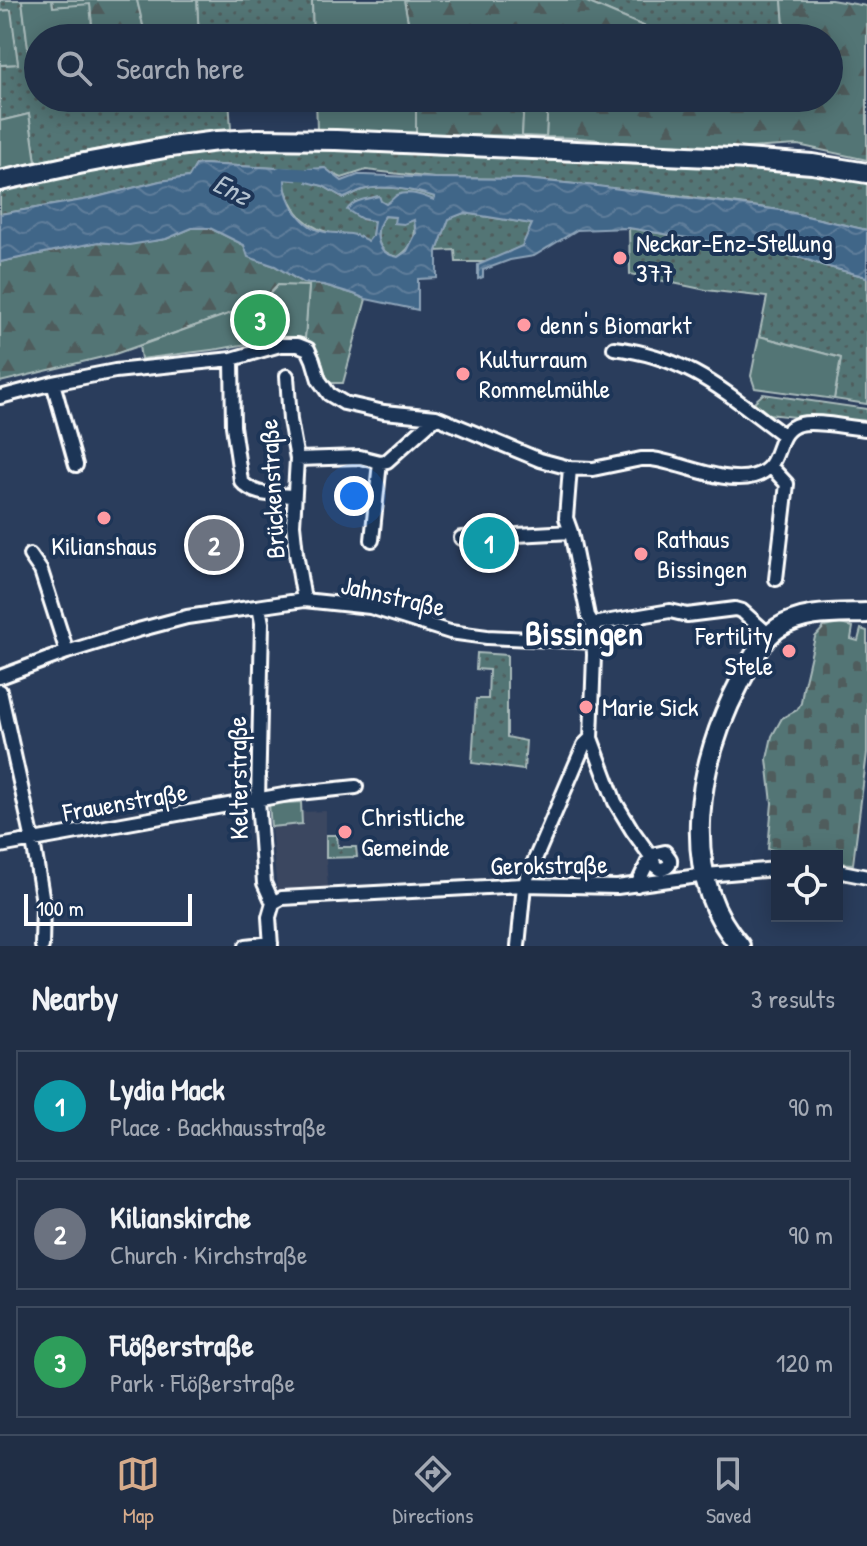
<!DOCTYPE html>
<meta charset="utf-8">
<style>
body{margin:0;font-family:"Patrick Hand",sans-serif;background:#2d3a50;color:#f1f3f6}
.controls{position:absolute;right:24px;bottom:24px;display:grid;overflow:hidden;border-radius:0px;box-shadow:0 4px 20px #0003}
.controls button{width:72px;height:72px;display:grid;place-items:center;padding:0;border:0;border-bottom:2px solid #3d4a5e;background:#202e45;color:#f1f3f6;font:40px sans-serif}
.scale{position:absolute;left:24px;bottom:20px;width:168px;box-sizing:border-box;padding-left:8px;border:4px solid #fff;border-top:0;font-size:22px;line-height:28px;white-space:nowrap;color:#fff;-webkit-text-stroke:6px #1d3557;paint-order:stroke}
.you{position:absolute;left:354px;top:496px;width:28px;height:28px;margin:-20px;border:6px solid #fff;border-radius:50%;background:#1a73e8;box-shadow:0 0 0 12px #1a73e833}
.badge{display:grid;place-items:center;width:52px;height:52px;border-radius:50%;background:#d6ab8b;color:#fff;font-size:26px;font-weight:700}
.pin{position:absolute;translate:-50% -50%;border:4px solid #fff;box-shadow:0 2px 8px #0006}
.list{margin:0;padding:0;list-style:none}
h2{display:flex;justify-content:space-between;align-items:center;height:104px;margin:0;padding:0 32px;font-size:34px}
h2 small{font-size:26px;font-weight:400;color:#a2a8b3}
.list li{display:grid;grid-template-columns:52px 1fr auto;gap:24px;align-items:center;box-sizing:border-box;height:112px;margin:0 16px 16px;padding:0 16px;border:2px solid #3d4a5e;border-radius:0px}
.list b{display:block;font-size:30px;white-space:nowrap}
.list p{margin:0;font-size:26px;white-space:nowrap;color:#a2a8b3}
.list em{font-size:26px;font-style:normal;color:#a2a8b3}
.icon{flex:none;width:44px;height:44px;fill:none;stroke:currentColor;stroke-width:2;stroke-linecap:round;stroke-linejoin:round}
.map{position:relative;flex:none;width:867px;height:946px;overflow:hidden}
.search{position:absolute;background:#202e45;box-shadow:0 4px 20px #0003;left:24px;right:24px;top:24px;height:88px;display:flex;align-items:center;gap:20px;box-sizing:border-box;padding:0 28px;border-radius:44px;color:#a2a8b3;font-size:30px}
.sheet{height:488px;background:#202e45}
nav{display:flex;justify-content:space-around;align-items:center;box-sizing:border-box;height:112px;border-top:2px solid #3d4a5e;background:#202e45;font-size:22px;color:#a2a8b3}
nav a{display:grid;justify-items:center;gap:4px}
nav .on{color:#d6ab8b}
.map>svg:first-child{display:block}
</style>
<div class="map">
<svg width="867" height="946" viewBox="0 0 867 946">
<defs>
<pattern id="grass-dots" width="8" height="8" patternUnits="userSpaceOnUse" patternTransform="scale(2)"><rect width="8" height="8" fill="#537575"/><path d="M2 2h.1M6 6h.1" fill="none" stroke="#4f5c5c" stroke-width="1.8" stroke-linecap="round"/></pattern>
<pattern id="forest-firs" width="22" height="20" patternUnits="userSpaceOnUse" patternTransform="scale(2)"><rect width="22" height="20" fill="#537575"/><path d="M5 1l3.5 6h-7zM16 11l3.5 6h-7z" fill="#4f5c5c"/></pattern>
<pattern id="cemetery-stones" width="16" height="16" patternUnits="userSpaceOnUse" patternTransform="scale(2)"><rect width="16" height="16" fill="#537575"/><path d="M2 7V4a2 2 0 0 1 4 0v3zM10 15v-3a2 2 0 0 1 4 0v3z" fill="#4f5c5c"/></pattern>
<pattern id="water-waves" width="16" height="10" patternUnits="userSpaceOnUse" patternTransform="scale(2)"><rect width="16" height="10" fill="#416688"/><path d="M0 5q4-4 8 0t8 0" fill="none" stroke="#5e7d9a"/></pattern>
</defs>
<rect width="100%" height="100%" fill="#2a3d5c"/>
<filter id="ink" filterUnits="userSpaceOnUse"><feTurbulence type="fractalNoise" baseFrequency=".0125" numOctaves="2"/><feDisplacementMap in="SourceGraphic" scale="16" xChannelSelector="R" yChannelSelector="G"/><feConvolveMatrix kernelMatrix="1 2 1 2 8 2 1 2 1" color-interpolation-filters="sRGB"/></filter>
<g filter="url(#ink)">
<path fill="#3a4661" d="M326,811v47l2,29 -51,3 -6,-63 31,-2v-13z"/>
<path fill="url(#grass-dots)" stroke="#a9baba" stroke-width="2" d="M0,0h22l8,63h8v35h191l2,31 -113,16 -82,17 -7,-48 -29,7v-56l18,-1 -8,-54 -10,1z
M197,0h115l1,38h-114z
M582,0h200l2,25 -7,3 -61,-1 -26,5h-24l-18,-4z
M276,145l484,21 96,12 11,4v48l-87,-20 -105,-15 -119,-13 -33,-3 -89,-1 -68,-8 -24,8 -9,-4 -9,-6 -18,3 1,10 16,5 21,12c6,-2 12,-6 18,-8 21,-6 53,0 73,7v3l-50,4 -5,-3 -1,-5 -23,6 6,17 13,2 -3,15 -4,5c-29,-6 -62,-7 -76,-38 -4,-8 -8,-14 -8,-24l11,1 -2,-11 -91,-5 -6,1 -7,12 -29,4 -71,18 -89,15v-22l63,-20 143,-23z
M464,213l68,11 -9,22 -36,16h-31l-1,-12 -18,1 12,-33z
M385,216l29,3c3,17 -1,28 -16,38 -22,-4 -26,-25 -13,-41z
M629,228l170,29 26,9 42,11v127l-33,-5 7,-41 -82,-22 8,-39 -61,-7 -76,-16z
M763,394l104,15v16l-99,-11 -14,-12z
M477,653l30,2v82l19,4 -2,29 -52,-7 4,-64h12l1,-29 -13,-1z
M326,835h11l1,12h18l1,10 -31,1z"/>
<path fill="url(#forest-firs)" stroke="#a9baba" stroke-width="2" d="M52,0h85l9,38h-53l-3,-33 -37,2z
M404,0h178l66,28 18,4h24l26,-5 61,1 7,-3 -2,-25h49l36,6v154l-69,-15 -51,3 -85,-2 -82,-8 -34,-1 2,-39h281v-60h-418z
M416,98h108l-2,38 -106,-2z
M192,228h18l34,17 5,12 26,9 28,17 21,2 30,9 12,5 -23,84h-19l-20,-34 5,-63 -194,68 -115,28v-120l98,-20 31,2 37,-5z"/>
<path fill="url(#cemetery-stones)" stroke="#a9baba" stroke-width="2" d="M840,624l13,3 -2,12 7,2 3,-12 6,2v122l-14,111 -16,-1v-7h-45v-3l-10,-1 -14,-3 4,-46 -5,-44 5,-23 10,-18 15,-8 4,-7 2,-14 12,-52 9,-10z"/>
<path fill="#537575" stroke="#a9baba" stroke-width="2" d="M22,0h30l1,7 37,-3 3,34h-55v25l-8,1z
M137,0h60l2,38h-53z
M312,0h92l7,38h-98z
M11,10l7,54 -18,1v-54z
M316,98h100v36l-99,-4z
M524,98h24l-2,39 -24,-1z
M29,114l7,48 -36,8v-49z
M278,285l31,1 -4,52 -36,2 -50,9 -78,10 -2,-13 123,-44z
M759,336l82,22 -7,41 -79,-11 -4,-12z
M301,802l1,22 -31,3 -2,-23z"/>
<path fill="url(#water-waves)" stroke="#8da3b8" stroke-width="2" fill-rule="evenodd" d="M202,164l91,5 3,11 -11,-1c-1,21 18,50 40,53 19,3 25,-2 43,9l4,-5 2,-15 -12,-2 -15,-9c7,-11 21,-11 32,-14l2,5 5,3c4,-2 7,-6 11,-9 12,-5 26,1 37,5l1,-3c-19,-7 -53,-13 -73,-7 -6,2 -12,6 -18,8l-21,-12 -16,-4v-13l18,-1 17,13 16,-6h7l69,3 89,1 74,7 183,24 87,20v47l-42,-11 -26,-9 -170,-29 -52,2 -43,26 -24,4 -27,10v7l-5,2v-14l44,-19 10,-22 -68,-11 -15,6 -12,32v27l-19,1v31l-52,-11 -12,-5 -30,-9 -21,-2 -28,-17 -27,-9 -4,-12 -34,-17h-18l-26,11 -37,6 -31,-3 -98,20v-48l89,-15 71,-18 29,-4 7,-12zM385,216l10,1 -1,6 10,1 10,-4 2,13 -9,18 -9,6c-22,-3 -26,-25 -13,-41z"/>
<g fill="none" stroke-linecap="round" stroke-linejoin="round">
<path stroke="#416688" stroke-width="12" d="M280,173l34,2 6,3"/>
<g stroke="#fff" stroke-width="18">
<path id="street" d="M614,348c75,9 111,44 169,87
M232,359l1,67 8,55c13,16 34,13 53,15
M287,376l3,44 7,39 -4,66 3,28 8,47
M53,383l23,82
M0,397l53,-14 62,-12 117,-12 48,-14h18l10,4 5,11 6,20 10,14 15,9 40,9 52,5 104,43 30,8 23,1 48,-10h11c30,4 73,26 102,17 32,-9 17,-45 46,-52 16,-4 49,4 67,5
M297,459l63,-2 20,5 7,-1 49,-44
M771,467l16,17 -11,95
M570,468l-4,50 5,14 17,84 5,8 1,31 -3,83 24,64 17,28 20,28 3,8 4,3c7,0 12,-3 11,-10l-5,-7 -9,2 -8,8 -11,23
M461,538l110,-6
M372,540l8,-78
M30,555l11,16 26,81
M259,607l3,16 -4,177 6,83 9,20
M593,624l77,-13 17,4 48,-6 7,2 27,24
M0,677l67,-25 71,-22 49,-13 117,-17 66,7 80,25 37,5 107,5
M0,691l33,150 10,61 -1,44
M0,846l289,-52 67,-7
M837,871l30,6
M273,903l9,-5 242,-13 93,2 89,-12 71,-6
M246,946l25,-3
M271,946l-2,-29 4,-14
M518,946l6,-61 60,-140 7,-7"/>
</g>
<g stroke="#fff" stroke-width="24">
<path id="secondary" d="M0,181l79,-17 91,-17 47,-6 41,-2 78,1 396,18 80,6 55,9
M740,946c-64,-73 -42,-185 0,-264 10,-18 20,-42 38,-54 28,-17 58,-14 89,-15"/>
</g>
<use href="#street" stroke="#1d3557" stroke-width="12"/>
<use href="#secondary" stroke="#1d3557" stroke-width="18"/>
</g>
</g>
<g fill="#ff9aa2" stroke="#1d3557" stroke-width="3">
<circle cx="620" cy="258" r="8"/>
<circle cx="524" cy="325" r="8"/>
<circle cx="463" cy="374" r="8"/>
<circle cx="104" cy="518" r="8"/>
<circle cx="641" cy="554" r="8"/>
<circle cx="789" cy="651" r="8"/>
<circle cx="586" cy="707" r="8"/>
<circle cx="345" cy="832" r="8"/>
</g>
<g text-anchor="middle" stroke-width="8" stroke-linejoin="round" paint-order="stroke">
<g font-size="26" fill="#fff" stroke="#1d3557" text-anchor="start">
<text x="636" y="252">Neckar-Enz-Stellung<tspan x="636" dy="30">377</tspan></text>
<text x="540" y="334">denn's Biomarkt</text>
<text x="479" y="368">Kulturraum<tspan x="479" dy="30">Rommelmühle</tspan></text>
<text x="657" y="548">Rathaus<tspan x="657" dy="30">Bissingen</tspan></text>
<text x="104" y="555" text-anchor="middle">Kilianshaus</text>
<text x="773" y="645" text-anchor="end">Fertility<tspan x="773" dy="30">Stele</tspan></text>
<text x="602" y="716">Marie Sick</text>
<text x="361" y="826">Christliche<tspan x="361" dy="30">Gemeinde</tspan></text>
</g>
<g font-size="26" fill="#fff" stroke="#1d3557">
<text transform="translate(272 489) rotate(-93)" y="9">Brückenstraße</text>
<text transform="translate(393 596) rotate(13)" y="9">Jahnstraße</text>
<text transform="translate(238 778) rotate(-91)" y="9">Kelterstraße</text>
<text transform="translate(125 802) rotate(-10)" y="9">Frauenstraße</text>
<text transform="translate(549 865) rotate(-1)" y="9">Gerokstraße</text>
</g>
<g font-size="28" font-style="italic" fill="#b3c2cf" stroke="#1d3557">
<text transform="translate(232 189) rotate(26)" y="10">Enz</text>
</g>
<g font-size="34" font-weight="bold" fill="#fff" stroke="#1d3557">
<text x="584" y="645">Bissingen</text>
</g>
</g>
</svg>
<div class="controls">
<button><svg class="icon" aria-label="locate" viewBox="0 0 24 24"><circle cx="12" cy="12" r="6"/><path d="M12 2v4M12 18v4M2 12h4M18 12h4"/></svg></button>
</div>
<div class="scale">100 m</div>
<div class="you"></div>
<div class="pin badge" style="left:489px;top:543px;background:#0f9aa8">1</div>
<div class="pin badge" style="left:214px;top:545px;background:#6b7280">2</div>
<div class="pin badge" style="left:260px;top:320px;background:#2e9e5b">3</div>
<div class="search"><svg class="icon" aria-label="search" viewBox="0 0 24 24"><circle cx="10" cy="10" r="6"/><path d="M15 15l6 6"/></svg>Search here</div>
</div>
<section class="sheet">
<h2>Nearby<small>3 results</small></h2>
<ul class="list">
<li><span class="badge" style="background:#0f9aa8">1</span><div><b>Lydia Mack</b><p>Place · Backhausstraße</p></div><em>90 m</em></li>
<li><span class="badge" style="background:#6b7280">2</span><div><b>Kilianskirche</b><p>Church · Kirchstraße</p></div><em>90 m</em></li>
<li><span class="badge" style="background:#2e9e5b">3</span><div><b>Flößerstraße</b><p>Park · Flößerstraße</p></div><em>120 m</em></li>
</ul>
</section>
<nav>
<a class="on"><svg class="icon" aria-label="map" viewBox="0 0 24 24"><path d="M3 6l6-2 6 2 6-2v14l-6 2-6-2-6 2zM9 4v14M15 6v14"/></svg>Map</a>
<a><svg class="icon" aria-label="directions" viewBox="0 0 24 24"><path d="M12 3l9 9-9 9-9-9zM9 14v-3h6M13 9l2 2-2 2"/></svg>Directions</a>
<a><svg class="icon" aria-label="saved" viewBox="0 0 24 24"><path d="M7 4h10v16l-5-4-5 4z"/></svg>Saved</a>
</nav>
